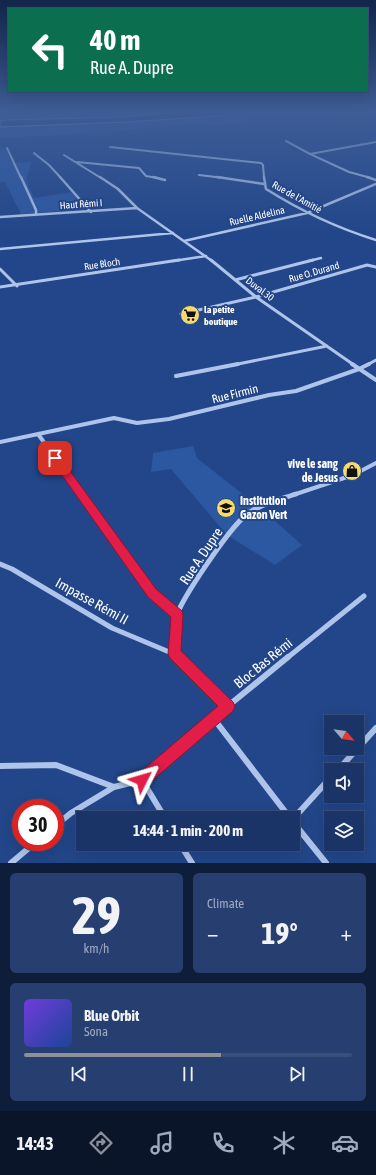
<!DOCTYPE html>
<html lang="en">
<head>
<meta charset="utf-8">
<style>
	body { margin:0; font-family:"Asap Condensed",sans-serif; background:#273f70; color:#f1f3f6; height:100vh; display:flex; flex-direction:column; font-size:15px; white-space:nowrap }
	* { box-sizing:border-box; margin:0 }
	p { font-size:13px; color:#9faac0 }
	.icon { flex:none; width:22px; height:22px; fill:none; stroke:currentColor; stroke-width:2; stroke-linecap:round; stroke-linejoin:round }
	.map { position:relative; height:863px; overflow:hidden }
	.details { display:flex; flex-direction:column; gap:10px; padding:10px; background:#0e1d39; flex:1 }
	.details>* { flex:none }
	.top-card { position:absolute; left:8px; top:8px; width:360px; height:84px; border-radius:0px; box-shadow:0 4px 16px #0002,0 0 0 1px #384f7b; background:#0b6e4f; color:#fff; overflow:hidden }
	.needle { width:26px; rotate:118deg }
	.controls { position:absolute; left:324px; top:715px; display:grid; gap:8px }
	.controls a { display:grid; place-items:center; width:40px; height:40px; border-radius:0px; background:#1a3467; box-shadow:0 4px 16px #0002,0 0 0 1px #384f7b; font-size:20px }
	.speed { position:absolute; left:12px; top:799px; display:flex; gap:8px; font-size:20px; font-weight:700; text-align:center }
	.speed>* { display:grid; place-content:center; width:52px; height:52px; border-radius:50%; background:#1a3467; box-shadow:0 4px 16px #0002,0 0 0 1px #384f7b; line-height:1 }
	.speed .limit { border:6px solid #d22; background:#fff; color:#111 }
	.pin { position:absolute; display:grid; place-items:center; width:34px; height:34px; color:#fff; margin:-17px; border-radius:8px; box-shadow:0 2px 6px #0006 }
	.me { position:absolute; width:44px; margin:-22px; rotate:50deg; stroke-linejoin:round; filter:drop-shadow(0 0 3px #0008) }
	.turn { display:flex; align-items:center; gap:14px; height:84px; padding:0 16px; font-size:18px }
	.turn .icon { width:52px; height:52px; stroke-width:2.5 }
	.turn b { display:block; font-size:28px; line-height:34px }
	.big { font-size:30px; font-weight:700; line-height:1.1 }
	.details .card { flex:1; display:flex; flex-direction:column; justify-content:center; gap:6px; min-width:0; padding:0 14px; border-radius:6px; background:#273f70 }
	.details .dial { align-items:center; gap:0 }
	.dial b { font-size:52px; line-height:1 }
	.song { display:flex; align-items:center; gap:12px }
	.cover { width:48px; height:48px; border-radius:6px; background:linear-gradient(135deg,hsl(260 70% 55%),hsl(220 70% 35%)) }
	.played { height:4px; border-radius:2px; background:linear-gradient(90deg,#8c9099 60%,#384f7b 60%) }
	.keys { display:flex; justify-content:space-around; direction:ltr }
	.heat { display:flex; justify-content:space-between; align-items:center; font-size:22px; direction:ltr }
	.details .tiles { flex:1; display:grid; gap:10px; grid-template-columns:1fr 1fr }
	.card:last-child { grid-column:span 2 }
	.trip { position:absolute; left:76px; top:811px; width:224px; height:40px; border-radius:0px; background:#1a3467; box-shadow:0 4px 16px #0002,0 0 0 1px #384f7b; font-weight:700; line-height:40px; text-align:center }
	.menu { display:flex; height:64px; justify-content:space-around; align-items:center; background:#0a1529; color:#9faac0 }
	.menu .icon { width:28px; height:28px }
	.menu .current { color:#8c9099 }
	.menu b { font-size:18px; color:#f1f3f6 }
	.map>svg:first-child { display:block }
</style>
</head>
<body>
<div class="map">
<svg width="376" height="863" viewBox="0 0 376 863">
	<rect width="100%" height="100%" fill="#224689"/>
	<!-- green -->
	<path fill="#2c57a1" d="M0,112h175l-52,5 -123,4z
		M279,112h94l-104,6 -49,8 -23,-2 -135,11 -62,3v-11l126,-5z
		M5,148l7,15 20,-1 -6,17 8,19 39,-6 13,17 -65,5 -16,-32 -5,1v-34z
		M193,446l4,12 62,49 43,38 -27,20 -48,-30 -56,-66 -20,3 2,-19z"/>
	<!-- water -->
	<path fill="#183368" stroke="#a2beeb" d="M175,112h104l-153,10 -126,5v-6l6,-1 117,-3z"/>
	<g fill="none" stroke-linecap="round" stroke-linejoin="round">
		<!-- minor-far5 -->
		<path stroke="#aec4ea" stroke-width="2" d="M286,141l24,13
			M110,147l151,16 2,2 1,13
			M7,148l14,30
			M34,153l15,12 12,13
			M64,155l37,23
			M77,162l62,6 7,8 12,2
			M199,175l25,3
			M371,178l-22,-6 -39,-18 66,-12"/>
		<!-- minor-far4 -->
		<path stroke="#aec4ea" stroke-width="2.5" d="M21,177l15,33v5
			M60,177l31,35
			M100,177l18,12 19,19 75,53
			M153,177l12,3
			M217,177l47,7
			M264,177l2,12c35,22 71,39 110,51
			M367,177l9,3
			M0,217l137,-9
			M184,241l123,-28 69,-29
			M0,249l173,-16
			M173,261l33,-5
			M309,261l12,-3"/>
		<!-- minor-far3 -->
		<path stroke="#aec4ea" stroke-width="3" d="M211,260l45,37 98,68
			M0,269l17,17
			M235,280l78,-20
			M0,287l179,-27
			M181,314l75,-17 111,-32 9,2
			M233,365l94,-19
			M367,365l9,-5"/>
		<!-- minor-far2 -->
		<path stroke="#aec4ea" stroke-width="4" d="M352,364l24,16
			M176,376l62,-12
			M38,434l44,61
			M0,442l114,-24 23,5 32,-4 100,-24 27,-4 63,-22 10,-5
			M293,495l60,-20 23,-12"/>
		<!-- minor-far1 -->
		<path stroke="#aec4ea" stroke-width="5" d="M81,494l71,99 25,22
			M0,564l12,5 100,59 62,26
			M178,658l-4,-4c1,-12 -1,-29 3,-40 9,-21 55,-91 73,-102 14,-9 31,-13 46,-18
			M287,658l77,-62"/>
		<!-- minor -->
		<path stroke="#aec4ea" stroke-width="6" d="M177,657l51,49
			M214,719l76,99
			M0,766l56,-1 58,22
			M338,770l38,-42
			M142,780l23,38
			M293,819l38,-42
			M293,822l33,41
			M55,826l16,-13 43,-26 28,-7 86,-74 60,-49
			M180,844l12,19
			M11,863l25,-21"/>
	</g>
	<!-- sky -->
	<linearGradient id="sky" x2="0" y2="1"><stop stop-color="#13264b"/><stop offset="0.48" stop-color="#3e5d97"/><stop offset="1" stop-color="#3e5d97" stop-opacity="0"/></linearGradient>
	<rect width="376" height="233" fill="url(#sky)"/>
	<!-- route -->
	<path fill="#e11d48" stroke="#92132f" d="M55,455l4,1 97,133 26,22 1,4 -2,36 52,51 2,4 -2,5 -86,74 -5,3 -5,-3 -2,-5 2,-5 81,-69 -48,-48 -2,-4 3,-37 -23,-20 -96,-136v-5z"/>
	<!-- icons -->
	<defs>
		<symbol id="supermarket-disc" viewBox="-11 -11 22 22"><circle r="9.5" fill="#f6da70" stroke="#224689"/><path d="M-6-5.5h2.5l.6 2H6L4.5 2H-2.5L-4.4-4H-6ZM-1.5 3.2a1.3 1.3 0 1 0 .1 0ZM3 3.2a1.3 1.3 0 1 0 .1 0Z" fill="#111"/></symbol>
		<symbol id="shop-disc" viewBox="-11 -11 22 22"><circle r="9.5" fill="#f6da70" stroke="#224689"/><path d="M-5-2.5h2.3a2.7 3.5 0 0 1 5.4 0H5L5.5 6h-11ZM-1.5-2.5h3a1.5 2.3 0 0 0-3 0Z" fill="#111"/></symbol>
		<symbol id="school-disc" viewBox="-11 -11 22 22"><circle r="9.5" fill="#f6da70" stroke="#224689"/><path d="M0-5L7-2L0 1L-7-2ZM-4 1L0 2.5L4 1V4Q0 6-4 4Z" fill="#111"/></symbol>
	</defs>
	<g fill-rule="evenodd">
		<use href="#supermarket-disc" x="179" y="304" width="22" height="22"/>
		<use href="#shop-disc" x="341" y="460" width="22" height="22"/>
		<use href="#school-disc" x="215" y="497" width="22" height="22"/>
	</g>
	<g text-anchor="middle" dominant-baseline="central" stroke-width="4" stroke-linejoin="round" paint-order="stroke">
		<!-- far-street labels -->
		<g font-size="10" fill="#fff" stroke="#224689">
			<text transform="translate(297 197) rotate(29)">Rue de l'Amitié</text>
			<text transform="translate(81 204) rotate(-4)">Haut Rémi I</text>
			<text transform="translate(257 216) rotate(-13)">Ruelle Aldelina</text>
			<text transform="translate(102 264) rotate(-9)">Rue Bloch</text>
			<text transform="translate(314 272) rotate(-16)">Rue O. Durand</text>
			<text transform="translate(260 289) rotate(37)">Duval 30</text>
		</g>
		<!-- far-poi labels -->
		<g font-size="10" font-weight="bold" fill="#fff" stroke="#224689" text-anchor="start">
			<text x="204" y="309">la petite<tspan x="204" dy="12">boutique</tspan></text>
		</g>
		<!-- street labels -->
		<g font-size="12" fill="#fff" stroke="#224689">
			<text transform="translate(235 394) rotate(-14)">Rue Firmin</text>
		</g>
		<!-- poi labels -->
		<g font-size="12" font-weight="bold" fill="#fff" stroke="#224689" text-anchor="end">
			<text x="338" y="464">vive le sang<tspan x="338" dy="14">de Jesus</tspan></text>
			<text x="240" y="501" text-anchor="start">Institution<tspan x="240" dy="14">Gazon Vert</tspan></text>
		</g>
		<!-- near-street labels -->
		<g font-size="14" fill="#fff" stroke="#224689">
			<text transform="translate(201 556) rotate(-56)">Rue A. Dupre</text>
			<text transform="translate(92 601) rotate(29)">Impasse Rémi II</text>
			<text transform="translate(263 663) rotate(-39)">Bloc Bas Rémi</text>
		</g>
	</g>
</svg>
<div class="controls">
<a><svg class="needle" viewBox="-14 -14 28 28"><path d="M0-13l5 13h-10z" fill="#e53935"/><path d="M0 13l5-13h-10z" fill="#9faac0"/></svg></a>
<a><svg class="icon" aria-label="sound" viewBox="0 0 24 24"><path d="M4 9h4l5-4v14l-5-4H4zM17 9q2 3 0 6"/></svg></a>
<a><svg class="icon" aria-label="layers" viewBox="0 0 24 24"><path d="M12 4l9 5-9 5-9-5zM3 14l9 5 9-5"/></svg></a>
</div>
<div class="speed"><div class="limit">30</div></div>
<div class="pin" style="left:55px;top:458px;background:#d93025"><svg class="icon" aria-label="arrive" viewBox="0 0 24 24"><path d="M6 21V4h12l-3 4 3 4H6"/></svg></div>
<svg class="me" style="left:142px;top:780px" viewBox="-20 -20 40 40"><path d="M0-17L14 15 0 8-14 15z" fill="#e11d48" stroke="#fff" stroke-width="4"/></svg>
<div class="trip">14:44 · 1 min · 200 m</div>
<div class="top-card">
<div class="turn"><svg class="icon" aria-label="left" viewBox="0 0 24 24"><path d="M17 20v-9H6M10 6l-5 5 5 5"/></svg><div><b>40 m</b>Rue A. Dupre</div></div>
</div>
</div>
<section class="details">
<div class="tiles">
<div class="card dial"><b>29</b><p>km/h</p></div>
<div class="card"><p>Climate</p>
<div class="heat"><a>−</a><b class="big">19°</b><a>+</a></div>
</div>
<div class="card">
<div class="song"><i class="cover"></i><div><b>Blue Orbit</b><p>Sona</p></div></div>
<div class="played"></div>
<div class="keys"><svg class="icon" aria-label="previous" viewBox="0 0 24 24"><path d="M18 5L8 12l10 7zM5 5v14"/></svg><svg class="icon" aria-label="pause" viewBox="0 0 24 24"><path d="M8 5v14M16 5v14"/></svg><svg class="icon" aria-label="next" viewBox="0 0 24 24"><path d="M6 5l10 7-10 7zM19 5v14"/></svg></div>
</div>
</div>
</section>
<nav class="menu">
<b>14:43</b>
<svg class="icon current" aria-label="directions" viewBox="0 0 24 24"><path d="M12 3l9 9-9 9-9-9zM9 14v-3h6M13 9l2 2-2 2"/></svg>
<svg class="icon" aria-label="music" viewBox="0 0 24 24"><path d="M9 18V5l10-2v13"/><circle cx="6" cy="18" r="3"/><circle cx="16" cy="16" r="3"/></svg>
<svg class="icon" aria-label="phone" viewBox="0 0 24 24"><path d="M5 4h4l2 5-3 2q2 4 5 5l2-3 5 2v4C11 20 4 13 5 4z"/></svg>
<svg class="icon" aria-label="climate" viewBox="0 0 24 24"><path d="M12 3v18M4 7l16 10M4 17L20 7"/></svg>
<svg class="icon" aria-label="car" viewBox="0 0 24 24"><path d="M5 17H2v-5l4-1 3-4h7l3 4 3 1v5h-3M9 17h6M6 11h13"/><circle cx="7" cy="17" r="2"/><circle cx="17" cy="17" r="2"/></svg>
</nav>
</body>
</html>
